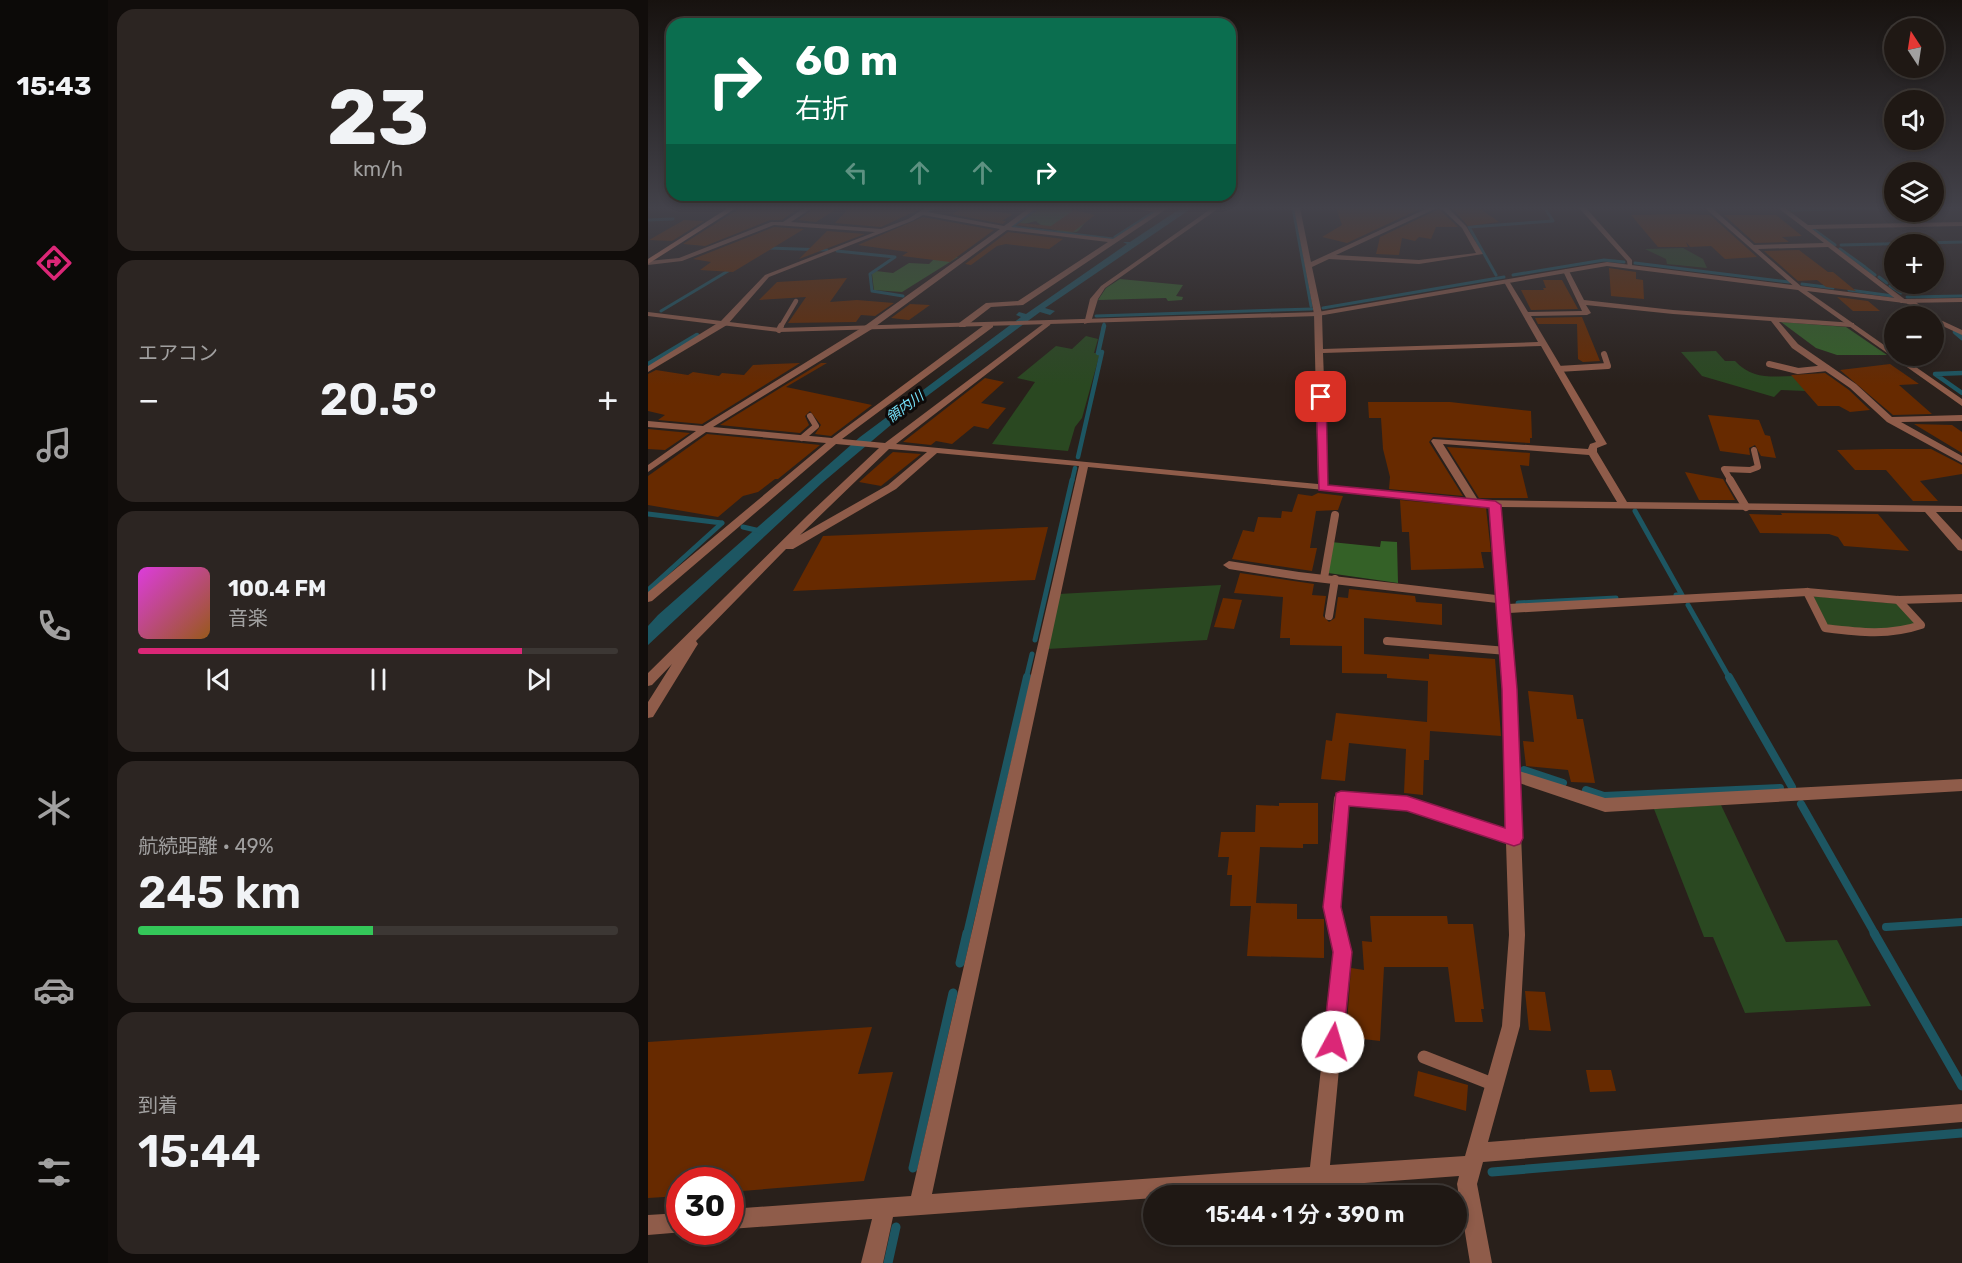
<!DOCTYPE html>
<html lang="ja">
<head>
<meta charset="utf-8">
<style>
	body { margin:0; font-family:Rubik,"Noto Sans JP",sans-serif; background:#2c2522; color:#f1f3f6; height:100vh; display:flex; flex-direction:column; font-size:22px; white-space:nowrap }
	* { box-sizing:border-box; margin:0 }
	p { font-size:20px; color:#a1a0a0 }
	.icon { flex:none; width:33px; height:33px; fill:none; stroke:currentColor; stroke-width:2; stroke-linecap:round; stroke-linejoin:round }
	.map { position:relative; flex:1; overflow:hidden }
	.sheet { display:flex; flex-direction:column; gap:9px; padding:9px; background:#110d0b; width:540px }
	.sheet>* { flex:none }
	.banner { position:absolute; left:18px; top:18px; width:570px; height:183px; border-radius:18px; box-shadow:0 3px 9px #0003,0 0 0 2px #3c3734; background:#0b6e4f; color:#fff; overflow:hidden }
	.needle { width:39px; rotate:348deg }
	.fabs { position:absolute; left:1236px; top:18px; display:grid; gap:12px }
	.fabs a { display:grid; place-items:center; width:60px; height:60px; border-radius:50%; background:#1f1814; box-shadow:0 3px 9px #0003,0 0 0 2px #3c3734; font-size:30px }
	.speed { position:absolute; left:18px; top:1167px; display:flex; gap:12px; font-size:30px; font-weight:700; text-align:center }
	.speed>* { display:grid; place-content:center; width:78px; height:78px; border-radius:50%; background:#1f1814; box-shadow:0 3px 9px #0003,0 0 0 2px #3c3734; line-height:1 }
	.speed .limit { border:9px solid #d22; background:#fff; color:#111 }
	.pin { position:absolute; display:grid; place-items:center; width:51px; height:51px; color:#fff; margin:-26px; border-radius:12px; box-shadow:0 3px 9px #0006 }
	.me { position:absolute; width:66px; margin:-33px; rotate:6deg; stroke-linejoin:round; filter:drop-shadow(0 0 4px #0008) }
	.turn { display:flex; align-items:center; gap:21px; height:126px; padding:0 30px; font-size:27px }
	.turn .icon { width:78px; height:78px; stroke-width:2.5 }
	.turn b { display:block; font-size:42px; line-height:51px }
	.lanes { display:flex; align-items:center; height:57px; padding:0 30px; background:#0003; justify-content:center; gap:30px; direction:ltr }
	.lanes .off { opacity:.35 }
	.big { font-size:45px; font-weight:600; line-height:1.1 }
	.sheet .tile { flex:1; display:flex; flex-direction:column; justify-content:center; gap:9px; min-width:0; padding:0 21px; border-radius:18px; background:#2c2522 }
	.sheet .dial { align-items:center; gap:0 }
	.dial b { font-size:78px; line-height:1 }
	.song { display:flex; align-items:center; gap:18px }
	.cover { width:72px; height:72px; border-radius:9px; background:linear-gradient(135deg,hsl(300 70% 55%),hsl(30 70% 35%)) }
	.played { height:6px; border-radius:3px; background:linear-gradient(90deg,#db2777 80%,#3c3734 80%) }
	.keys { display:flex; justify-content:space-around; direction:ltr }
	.heat { display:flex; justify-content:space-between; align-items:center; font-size:33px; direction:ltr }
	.charge { height:9px; border-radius:4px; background:linear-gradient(90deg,#34c759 49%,#3c3734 0) }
	.trip { position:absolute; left:495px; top:1185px; width:324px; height:60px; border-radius:30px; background:#1f1814; box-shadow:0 3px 9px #0003,0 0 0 2px #3c3734; font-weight:600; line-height:60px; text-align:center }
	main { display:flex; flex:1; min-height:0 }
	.menu { display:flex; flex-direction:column; width:108px; justify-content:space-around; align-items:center; background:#0c0a08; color:#a1a0a0 }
	.menu .icon { width:42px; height:42px }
	.menu .active { color:#db2777 }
	.menu b { font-size:27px; color:#f1f3f6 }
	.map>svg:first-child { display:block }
</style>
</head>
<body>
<main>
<nav class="menu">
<b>15:43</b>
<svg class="icon active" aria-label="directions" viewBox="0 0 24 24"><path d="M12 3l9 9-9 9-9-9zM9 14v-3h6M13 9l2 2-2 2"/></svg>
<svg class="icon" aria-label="music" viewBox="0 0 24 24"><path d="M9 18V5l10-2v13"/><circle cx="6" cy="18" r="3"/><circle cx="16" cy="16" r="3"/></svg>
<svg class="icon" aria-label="phone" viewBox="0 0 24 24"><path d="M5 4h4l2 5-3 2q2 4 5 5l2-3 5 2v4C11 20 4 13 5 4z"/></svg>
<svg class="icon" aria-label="climate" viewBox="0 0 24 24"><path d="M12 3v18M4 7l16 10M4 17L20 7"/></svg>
<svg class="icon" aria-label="car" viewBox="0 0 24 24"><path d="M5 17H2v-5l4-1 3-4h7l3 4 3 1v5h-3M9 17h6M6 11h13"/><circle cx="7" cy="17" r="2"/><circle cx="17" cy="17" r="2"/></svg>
<svg class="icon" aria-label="filters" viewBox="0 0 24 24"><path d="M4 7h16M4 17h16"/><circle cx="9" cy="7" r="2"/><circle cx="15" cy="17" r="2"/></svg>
</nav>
<section class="sheet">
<div class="tile dial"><b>23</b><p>km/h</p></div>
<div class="tile"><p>エアコン</p>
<div class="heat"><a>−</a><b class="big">20.5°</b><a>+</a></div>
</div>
<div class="tile">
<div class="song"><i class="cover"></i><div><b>100.4 FM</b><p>音楽</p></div></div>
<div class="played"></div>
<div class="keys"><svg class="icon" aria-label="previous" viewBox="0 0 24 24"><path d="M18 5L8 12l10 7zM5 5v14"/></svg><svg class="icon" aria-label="pause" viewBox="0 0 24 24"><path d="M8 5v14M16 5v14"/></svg><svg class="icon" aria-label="next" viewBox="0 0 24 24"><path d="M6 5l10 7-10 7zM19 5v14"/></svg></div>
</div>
<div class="tile"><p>航続距離 · 49%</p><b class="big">245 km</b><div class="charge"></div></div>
<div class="tile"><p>到着</p><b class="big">15:44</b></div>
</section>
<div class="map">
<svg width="1314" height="1263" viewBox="0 0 1314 1263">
	<rect width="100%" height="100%" fill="#29201b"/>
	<!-- green -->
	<path fill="#2a4821" d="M1035,248l20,11 4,9 -40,-4 -1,-5 -21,-10z
		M438,336l12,3 -4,14h6l-18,65 -7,9 -7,24 -76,-7 43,-62 -18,-4 39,-32 16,3z
		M1068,351l9,10h10c17,18 35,16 60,15l11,15 -25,-1 -7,7 -72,-21 -21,-24z
		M573,585l-14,55 -160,9 12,-55z
		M1164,596l87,8 17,19c-27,13 -61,6 -90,3z
		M1073,805l65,137 51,-2 34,66 -126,7 -32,-76h-9l-50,-128z"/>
	<!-- forest -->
	<path fill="#346127" d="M391,208h33l-1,3 15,11c-4,3 -6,9 -10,10 -9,3 -36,-5 -40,-11l-20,5z
		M290,255l20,2 -56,35 -28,-2 -2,-16 4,-3 17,2 16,-10 20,1z
		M472,279l63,6 -7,11 7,1 -1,3 -14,1 -2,-3 -68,2 8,-12z
		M1133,322l65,5 41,28h-50l-21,-7z
		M733,541l16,1 1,41 -70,-10 3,-31 49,5z"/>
	<!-- water -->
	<path fill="#1d5662" d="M533,208h11l-147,100 10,3 -5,4 -10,-3 -129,96 -89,75 -174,162v-19l10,-11 202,-178 161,-120 -5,-2 3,-3 7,2 101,-70 -4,-2h7z"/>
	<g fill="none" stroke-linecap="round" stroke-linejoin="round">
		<!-- stream-far4 -->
		<path stroke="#1d5662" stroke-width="3" d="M645,208l18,98
			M1144,210l83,-2
			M281,211l5,-3
			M0,220l25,-1
			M363,227l102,12
			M363,227l27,-19
			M1165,229l22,16
			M467,237l39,-25
			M1193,245l121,-3
			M120,248l59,2
			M1192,249l25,18
			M189,251l58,6 -25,17 2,17 31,5
			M987,263l154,19
			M1218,268l9,7
			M848,275l-27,-48 84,-6 -8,-13
			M865,275l91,-15 20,2
			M1231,277l8,6
			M1154,284l31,4
			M1242,286l11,7
			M1201,290l44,6
			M1259,297l55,-1
			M675,308l181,-31
			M13,311l72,-43
			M448,316l216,-7
			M455,328l1,-4"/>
		<!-- stream-far3 -->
		<path stroke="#1d5662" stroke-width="4.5" d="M1307,332l7,6
			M0,364l49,-29
			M1314,373l-27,1 27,19
			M430,457l24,-105 -4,1 6,-27
			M424,481l3,-13"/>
		<!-- stream-far2 -->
		<path stroke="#1d5662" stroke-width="5" d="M987,511l47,84h-6
			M0,514l74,9
			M95,527l17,4
			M0,590l74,-67
			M870,603l98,-5
			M1040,605l42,74
			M387,640l37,-160
			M378,679l6,-25"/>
		<!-- stream-far1 -->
		<path stroke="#1d5662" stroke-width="8" d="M1081,677l63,110
			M876,770l39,13
			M938,790l18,6 176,-8
			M1153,804l74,130
			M1238,927l76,-5
			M319,934l60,-257"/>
		<!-- stream -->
		<path stroke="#1d5662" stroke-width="9" d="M1226,933l88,153
			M312,963l7,-30
			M265,1168l40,-175
			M844,1172l470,-39
			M240,1263l8,-36"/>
	</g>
	<!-- building -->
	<path fill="#672a00" d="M92,208h59l-17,12h-12l-65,26 -22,-2z
		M166,208h24l-22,14 -18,-2z
		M201,208h52l17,2 -37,17 -46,-4z
		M313,208h5l47,6 -11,7h4l-3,3 -63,-12 13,2z
		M688,208h86l-75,35 -25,-6 20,-12z
		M804,208h27l20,14 -31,4z
		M791,209l19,18h-22l-5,12 -12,-2 -4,4 -13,-3 -3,17 -23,-1 4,-17z
		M426,210l21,5 -22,17 -56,-7 3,-2 31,3z
		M1035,214l27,1 47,42 -32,2 -14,-13 -21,1 -4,-5 2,5h-30l-27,-32z
		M1076,215h52l26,21 -20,1 7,5 -34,1z
		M275,217l71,13 -44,32 -48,-6 6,-4 -50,-7z
		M36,220l20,1 -32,20 -23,-1z
		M126,227l30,2 -71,43 -33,-2 11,-8 -18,-3z
		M179,231l38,3 -66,25z
		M360,232l55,7 -14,10 -43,-5 -9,2 -26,19 -6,-1z
		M1151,250l29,22h5l23,19 -30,-4 -9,-7 -19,1 -34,-30z
		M961,268l27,4v7l7,1 1,19 -33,-3z
		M199,278l-17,24 27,-2 37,3 -19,13 -14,-1 -5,7 -68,1 18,-26 -47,3 18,-18z
		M895,280h19l16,29 -47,1 -10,-20h23l-1,-2h3z
		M1189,297l31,4 12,10h-27z
		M262,304l20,1 -21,15 -18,-2z
		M934,317l18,44 -17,1 -5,-3 -1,-35h-39l-3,-6z
		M152,363l-98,61 -44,-4 7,-5 -17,-4v-37l8,-4 32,5 5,-3 26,4 3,-3 22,2 9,-10z
		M173,363h6l-41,24 86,18 -41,31 -16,-2 6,-9 -11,-14 -5,5 4,9 -9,8 -80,-8z
		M1242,364l29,20 -20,1 33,29 -39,1 -53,-45z
		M1177,373l24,17 21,20 -20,2 -11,-6h-21l-27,-31z
		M337,378l19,4 -23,21 25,5 -18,21 -14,-3 -22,18 -16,-3 -5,4 -28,-3z
		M720,402h82l81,9 1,27h-2v5l-97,-6 -4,5 34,54 -74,-7 1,-12 -7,-28 -2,-31h-12z
		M1060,415l51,5 6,15 5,1 6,22 -15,-2 -6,-11 -6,3 1,7 -30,-4z
		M1266,424l38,1 10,7v21z
		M0,429l42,4 -25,17 -17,-1z
		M59,434l94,9 19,2 -42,34h-3l-17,13 -15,4 -25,21 -70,-12v-29z
		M799,447l83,6 -1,13 -9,-1 8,33h-49z
		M1238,449h45l31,16v9l-42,7 18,20h-25l-27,-31h-31l-18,-20z
		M245,452l28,2 -40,32 -22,-4z
		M1037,472l38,7 12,21h-36z
		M670,493l25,3 -5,14 -22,1 -6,37h7l-5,23 -80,-12 11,-29 11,2 4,-15 23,1 1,-7 10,1 6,-18 14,2z
		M752,500l86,8 5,44h-10l3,16 -73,2 -2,-38h-7z
		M1133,513l97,1 31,37 -65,-5 -6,-9 -9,-3 -69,-1 -11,-19 33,1z
		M400,527l-13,53 -242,11 30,-55z
		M592,573l74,11 -2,11 14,1 -3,20 6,6 6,-4 3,-21 10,1 1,-9 66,7 1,6 26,2v21l-78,-7v36l65,5v-5l66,5 6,77 -71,-5 -1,29h-5l-1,35 -19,-2 2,-44 -57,-6 -4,38 -24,-2 5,-39 6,1 4,-28 91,9 1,-41 -41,-3v-4l-45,-1v-27l-52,-1v-7h-10l3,-41 -49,-4z
		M575,598l19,2 -8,29 -20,-2z
		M880,691l45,4 4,24h6l12,64 -24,-1 -3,-12 -42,-4 -3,-25 11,1z
		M631,803h39v41h-15v4l-43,-1 -4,56 41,1v15h27v39l-77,-2 4,-50h-21l2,-31h-5l2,-18h-11l3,-25h34l1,-27 23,1z
		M722,916h77l1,8h25l11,85h-3l2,13h-28l-7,-55h-64l-4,74 -34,-4 5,-69 13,2 -2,-29 10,1z
		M877,991l20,1 6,39 -22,-1z
		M224,1027l-14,47 35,-2 -29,109 -134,11v-12h-50v16l-32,2v-156z
		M938,1070h25l5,21 -26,1z
		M770,1071l50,14 -2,26 -52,-15z"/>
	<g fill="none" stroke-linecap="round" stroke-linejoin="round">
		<!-- service-far3 -->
		<path stroke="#8f5c4a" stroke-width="4.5" d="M132,328l16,-27"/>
		<!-- service-far2 -->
		<path stroke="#8f5c4a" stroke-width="6" d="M131,330l2,-4
			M1121,364l29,7 29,-3
			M910,369l50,-3 -4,-12
			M154,438l14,-12 -6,-10
			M1083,481l-7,-12 26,1 8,-3 -4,-17"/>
		<!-- service-far1 -->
		<path stroke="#8f5c4a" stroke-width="8" d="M1082,480l16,27
			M676,578l11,-63
			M1159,592l18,36c33,4 64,8 96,-3l-23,-25
			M681,616l6,-37
			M739,641l120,10"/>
		<!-- service -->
		<path stroke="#8f5c4a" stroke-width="13" d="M776,1057l71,28"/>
		<!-- minor -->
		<path fill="#8f5c4a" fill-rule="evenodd" d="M156,208h8l-21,14 90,7 27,-10 17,-11h8l-6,4 77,14 25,-18h7l-25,19 102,12 42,-27 -24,-4h37l-145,97 -32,2 -26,20h-6v-4l27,-20 32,-2 90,-59 -101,-12 -135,99 -159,98 119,11 155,-115h6v4l-151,112 43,4 162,-122 4,2 -1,2 -154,119 422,40 -4,-170 -20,-106h6l11,54 117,-54h9l-101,47 83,5 57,-7 -14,-25 -21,-20h7l18,18 17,28 -64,10 -90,-5 -17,8 10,47 1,35 215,-7 -34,-60 5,-1 19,31 54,-1 -19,-40 3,-2 3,2 15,29 89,10 181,13v4h-3l-72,-5 19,22 58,40 36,33 70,-2v6l-61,1 61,34v7l-75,-41 -37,-34 -58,-40 -21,-27 -98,-7 -87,-9 5,8 -4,2 -56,1 76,128 -10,4v4l30,50 335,4v6h-26l26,28v11l-4,-1 -33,-38 -425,-5 8,97 299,-16 91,8 64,-2v8l-64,2 -91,-8 -298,17 6,76 4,82 86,27 357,-19v12l-357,21 -86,-29 6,152 -5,91 -32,116 474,-38v18l-479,40 -6,22 15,79h-22l-13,-79 2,-8 -269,20h-36v2l-261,19 -10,46h-22l11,-44 -142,10v-20l181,-13 168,-730 -142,-13 -41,36 -103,60h-7l-90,92 2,3 -2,3 -43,70 -5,1v-16l24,-38 -20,21 -4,1v-13l160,-158 71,-67 -43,-4 -184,157 -4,1v-10l178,-149 -120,-11 -58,40v-7l48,-34 -48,-4v-6l55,5 163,-101 134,-96 -77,-14 -11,6 -143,56 -42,48 -79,47v-6l73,-45 44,-46 110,-43 -101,-7 -92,36 -34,4v-4l31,-3 92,-36h12zM893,346l55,96 -6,2 -2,5 -155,-10 -2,2 36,58 -139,-14 -5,-132zM795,444l146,11 28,47 -139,-2zM241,449l38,3 -39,33 -88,50zM440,467l402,39 6,89 -197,-23 -70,-11 -6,4 6,4 70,11 198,23 6,86 3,140 -99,-32 -66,-5 -5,1 -2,5 -10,109 10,45 -24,215 -378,27zM700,805l59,6 99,32 3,92 -7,91 -37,130 -135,9 20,-213 -10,-45z
			M564,208h7l-114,80 -7,11 -7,23 -7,2 6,-25 11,-13z
			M931,208h7l46,52v8h-4l-1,-7z
			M1057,208h7l42,37 70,-2 -46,-35h7l23,17 154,-3v4l-150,3 95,72 6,-1 21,16c-14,1 -20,-14 -33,-13l-73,-56 -70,2 45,39 -6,1z
			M1286,317l28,13v5l-28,-13z
			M32,1213v19h4l-36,3v-20z"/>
		<!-- tertiary -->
		<path fill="#8f5c4a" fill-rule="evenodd" d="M959,262l297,37 58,-1v4l-58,1 -97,-12 87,61v4h6l62,43v7l-164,-116 -191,-24 -289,50 -539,16 -131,-16v-4l131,16 539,-16z"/>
		<!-- secondary -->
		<path fill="#cd7c5f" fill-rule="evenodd" d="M80,208h8l-88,56v-5z"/>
	</g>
	<!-- sky -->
	<linearGradient id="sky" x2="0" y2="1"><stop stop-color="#17120f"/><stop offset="0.54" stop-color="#43424a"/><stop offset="1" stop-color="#43424a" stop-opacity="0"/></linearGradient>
	<rect width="1314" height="385" fill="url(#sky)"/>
	<!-- route -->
	<path fill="#db2777" stroke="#8e194d" stroke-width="1.5" d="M673,394l5,3 2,88 167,16 6,4 16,184 6,149 -3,6 -6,2 -107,-35 -58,-5 -8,101 11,45 -9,90 -3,7 -7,3 -7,-3 -3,-7 10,-90 -10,-45 13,-114 5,-2 66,5 98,32 -3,-139 -13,-181 -170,-18 -3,-93z"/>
	<g text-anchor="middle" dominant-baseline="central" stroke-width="6" stroke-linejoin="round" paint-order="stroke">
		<!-- far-water labels -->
		<g font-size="14" font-style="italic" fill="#76e2fb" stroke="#0e0a09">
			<text transform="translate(257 407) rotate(-36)">領内川</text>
		</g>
	</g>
</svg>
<div class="fabs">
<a><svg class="needle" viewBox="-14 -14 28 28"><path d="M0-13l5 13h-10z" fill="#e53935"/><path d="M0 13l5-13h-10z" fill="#a1a0a0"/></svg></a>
<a><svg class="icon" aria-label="sound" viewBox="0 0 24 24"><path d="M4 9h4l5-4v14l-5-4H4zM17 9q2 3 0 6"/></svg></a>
<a><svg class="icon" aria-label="layers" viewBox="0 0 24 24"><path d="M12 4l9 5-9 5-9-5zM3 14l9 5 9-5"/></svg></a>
<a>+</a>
<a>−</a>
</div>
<div class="speed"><div class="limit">30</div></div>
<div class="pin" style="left:673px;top:397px;background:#d93025"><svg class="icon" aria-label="arrive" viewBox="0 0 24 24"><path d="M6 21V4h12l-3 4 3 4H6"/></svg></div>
<svg class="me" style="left:685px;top:1042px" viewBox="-20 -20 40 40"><circle r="19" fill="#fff"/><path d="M0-13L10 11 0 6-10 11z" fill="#db2777"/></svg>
<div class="trip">15:44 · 1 分 · 390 m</div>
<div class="banner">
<div class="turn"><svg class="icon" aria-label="right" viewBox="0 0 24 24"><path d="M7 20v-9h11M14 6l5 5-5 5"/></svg><div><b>60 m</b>右折</div></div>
<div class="lanes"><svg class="icon off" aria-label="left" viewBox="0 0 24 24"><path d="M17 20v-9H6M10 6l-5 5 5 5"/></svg><svg class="icon off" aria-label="ahead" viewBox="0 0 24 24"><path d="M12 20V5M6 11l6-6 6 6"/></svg><svg class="icon off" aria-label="ahead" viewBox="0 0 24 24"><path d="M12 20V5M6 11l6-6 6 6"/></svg><svg class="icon" aria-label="right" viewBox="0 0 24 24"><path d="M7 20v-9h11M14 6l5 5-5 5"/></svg></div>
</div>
</div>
</main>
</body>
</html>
